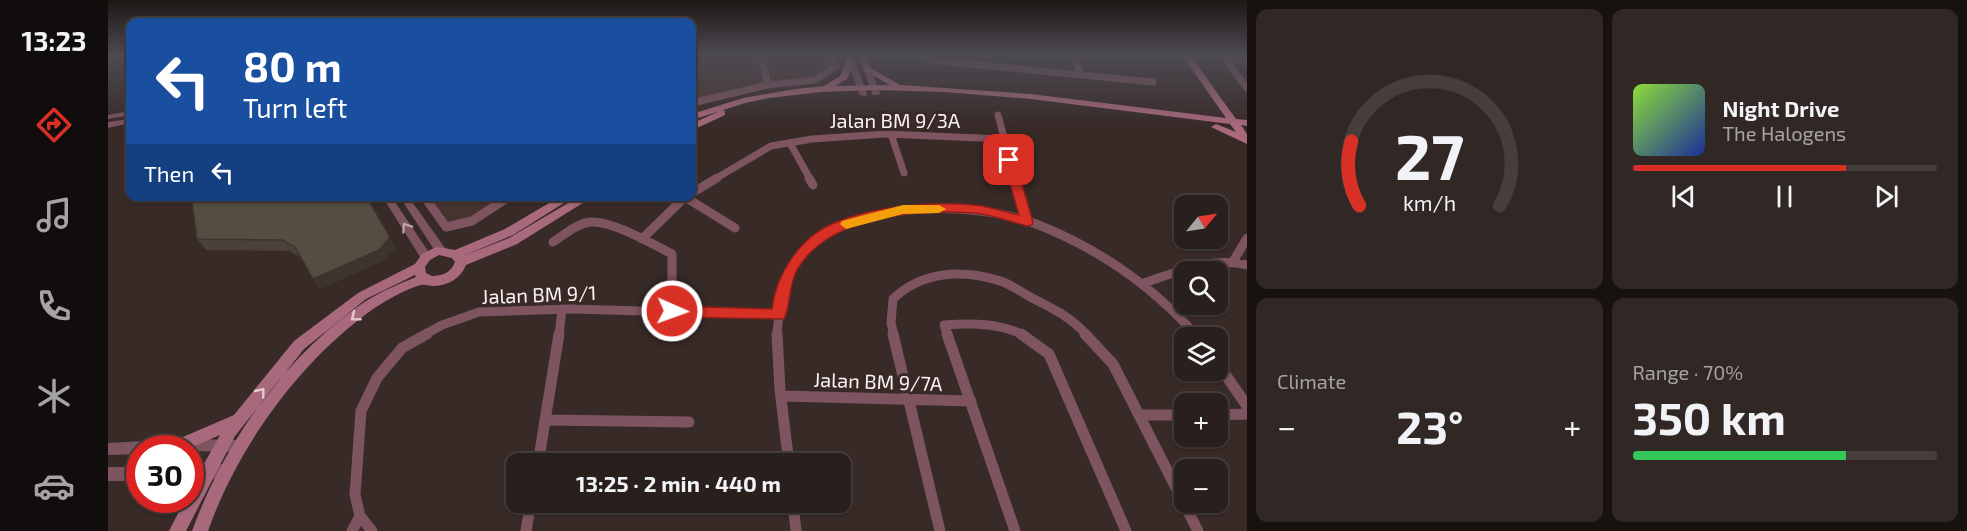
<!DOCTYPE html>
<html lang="en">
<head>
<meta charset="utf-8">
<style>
	body { margin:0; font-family:"Exo 2",sans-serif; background:#312826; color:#f1f3f6; height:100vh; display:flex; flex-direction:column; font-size:22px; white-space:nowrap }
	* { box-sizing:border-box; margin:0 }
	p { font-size:20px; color:#a5a3a4 }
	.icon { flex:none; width:33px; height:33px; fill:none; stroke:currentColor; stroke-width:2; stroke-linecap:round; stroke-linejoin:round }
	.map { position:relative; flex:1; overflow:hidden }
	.panel { display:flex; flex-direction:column; gap:9px; padding:9px; background:#171210; width:720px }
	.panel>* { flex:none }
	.guide { position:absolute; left:18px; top:18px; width:570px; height:183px; border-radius:12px; box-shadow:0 2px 4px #0004,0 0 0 2px #453e3b; background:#1a4fa0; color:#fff; overflow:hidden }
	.needle { width:39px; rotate:60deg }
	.fabs { position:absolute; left:1066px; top:195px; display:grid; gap:12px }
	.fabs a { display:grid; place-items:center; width:54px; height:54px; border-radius:12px; background:#29201d; box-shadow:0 2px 4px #0004,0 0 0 2px #453e3b; font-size:30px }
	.speed { position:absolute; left:18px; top:435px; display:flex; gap:12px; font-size:30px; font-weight:700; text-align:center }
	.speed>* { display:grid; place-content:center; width:78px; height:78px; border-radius:50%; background:#29201d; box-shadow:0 2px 4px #0004,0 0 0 2px #453e3b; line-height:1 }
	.speed .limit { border:9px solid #d22; background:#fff; color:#111 }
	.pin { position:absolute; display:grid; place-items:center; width:51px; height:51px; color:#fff; margin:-26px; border-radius:12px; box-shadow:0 3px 9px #0006 }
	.me { position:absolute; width:66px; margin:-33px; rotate:92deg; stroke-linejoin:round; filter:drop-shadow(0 0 4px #0008) }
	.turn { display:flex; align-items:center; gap:21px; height:126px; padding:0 18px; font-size:27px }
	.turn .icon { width:78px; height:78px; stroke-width:2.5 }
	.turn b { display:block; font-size:42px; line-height:51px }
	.then { display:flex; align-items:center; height:57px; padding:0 18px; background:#0003; gap:12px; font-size:22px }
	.big { font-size:45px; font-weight:700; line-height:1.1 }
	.panel .card { flex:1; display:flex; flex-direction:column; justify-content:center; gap:9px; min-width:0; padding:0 21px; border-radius:12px; background:#312826 }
	.panel .dial { align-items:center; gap:0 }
	.dial svg { height:156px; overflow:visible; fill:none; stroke:#453e3b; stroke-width:7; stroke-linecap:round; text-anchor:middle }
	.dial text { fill:#f1f3f6; stroke:none }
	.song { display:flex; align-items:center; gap:18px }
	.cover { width:72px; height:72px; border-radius:9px; background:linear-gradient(135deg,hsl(90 70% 55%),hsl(230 70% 35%)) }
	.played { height:6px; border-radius:3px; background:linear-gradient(90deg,#d93025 70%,#453e3b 70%) }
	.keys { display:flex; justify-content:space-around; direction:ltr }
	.heat { display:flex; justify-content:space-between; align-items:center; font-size:33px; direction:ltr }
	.charge { height:9px; border-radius:4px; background:linear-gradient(90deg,#34c759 70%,#453e3b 0) }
	.panel .tiles { flex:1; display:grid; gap:9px; grid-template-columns:repeat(2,1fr) }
	.trip { position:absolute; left:398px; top:453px; width:345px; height:60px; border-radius:12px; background:#29201d; box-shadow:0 2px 4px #0004,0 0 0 2px #453e3b; font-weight:700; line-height:60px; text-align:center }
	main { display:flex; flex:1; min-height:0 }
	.dock { display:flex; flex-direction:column; width:108px; justify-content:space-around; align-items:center; background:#100d0c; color:#a5a3a4 }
	.dock .icon { width:42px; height:42px }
	.dock .on { color:#d93025 }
	.dock b { font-size:27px; color:#f1f3f6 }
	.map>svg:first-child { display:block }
</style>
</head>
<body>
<main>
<nav class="dock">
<b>13:23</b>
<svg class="icon on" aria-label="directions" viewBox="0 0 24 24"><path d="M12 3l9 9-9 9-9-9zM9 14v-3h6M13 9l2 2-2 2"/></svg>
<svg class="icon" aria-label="music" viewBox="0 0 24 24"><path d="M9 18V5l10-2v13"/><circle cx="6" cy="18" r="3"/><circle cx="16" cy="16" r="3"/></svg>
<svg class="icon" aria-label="phone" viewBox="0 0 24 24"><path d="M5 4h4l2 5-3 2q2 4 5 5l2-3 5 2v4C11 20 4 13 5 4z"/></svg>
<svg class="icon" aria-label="climate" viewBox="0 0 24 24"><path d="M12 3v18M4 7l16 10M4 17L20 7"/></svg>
<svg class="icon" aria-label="car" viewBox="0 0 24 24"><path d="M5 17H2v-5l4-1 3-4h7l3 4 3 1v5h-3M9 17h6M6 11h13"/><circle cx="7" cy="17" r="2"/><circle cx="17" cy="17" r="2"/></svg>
</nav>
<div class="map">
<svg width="1139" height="531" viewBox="0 0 1139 531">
	<rect width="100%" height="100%" fill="#372a27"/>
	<!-- built -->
	<path fill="#47332e" d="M584,55h138l4,10 -21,14 -44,4 -59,12 -18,7z
		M321,197h76l-43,26 -13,2z"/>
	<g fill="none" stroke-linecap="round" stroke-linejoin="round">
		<!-- minor-far2 -->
		<path stroke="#7d5460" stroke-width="7" d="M653,55l7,30
			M811,55l11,5 223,22
			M966,55l6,18
			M1114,55l25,33
			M584,56l5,-1
			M1117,59l22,2
			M584,103l76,-18 47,-5 21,-14 -3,-11
			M890,115l17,64
			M783,134l13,39
			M682,143l20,36
			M607,179l56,-33 41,-7 74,-5 117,5"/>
		<!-- minor-far1 -->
		<path stroke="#7d5460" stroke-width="9" d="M701,178l4,7
			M907,178l12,44
			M584,193l25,-15
			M316,196l22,31 26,-6 38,-25
			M577,197l50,31
			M534,239l44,-43
			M445,242c11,-7 23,-18 37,-20 22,-2 62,22 82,32v57
			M1126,260l13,-22
			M1036,283c34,-11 67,-27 103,-18
			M316,335l18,-10 37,-13 94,-3 206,6
			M451,335l3,-26
			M669,335c2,-24 3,-49 17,-70 43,-66 176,-66 242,-41 62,24 116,62 160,111
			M786,335l-3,-12 2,-24c28,-27 67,-30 104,-19 13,3 25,13 37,19 22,11 36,18 53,36
			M840,335l-4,-10c29,-2 54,-2 80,10"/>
		<!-- minor -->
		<path stroke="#7d5460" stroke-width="11" d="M669,334l3,56 9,74
			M785,334l47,197
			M839,334l68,197
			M913,334l28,20 77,177
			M977,334l28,30 85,167
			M1086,334l4,4
			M1110,364l29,42
			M675,396l188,5
			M1031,415h46
			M1110,415l29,-1
			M439,420l142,2
			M430,464l21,-130
			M685,502l3,29
			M244,531l8,-15
			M264,531l-12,-15 -5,-21 6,-84 16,-33 25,-30 25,-14
			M418,531l5,-29"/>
		<!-- tertiary -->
		<path fill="#7d5460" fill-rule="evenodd" d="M738,55h7l14,39 -1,2h-3l-4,-2z
			M750,55h7l15,38 -1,2h-6l-1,-2z
			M22,111v4l-22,4v-4z
			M22,119v4l-22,5v-6z
			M274,196h9l39,58 1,3 -1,3h-8z
			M291,196h9l37,52 1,3 -1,3h-8z
			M73,439l60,1 5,2 2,4 -2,4 -5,2 -51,-1v-3h-50v6l-32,1v-12z
			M119,464l5,2 2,5 -2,5 -5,2 -37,2v-14z
			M0,467h32v14h-32z"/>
		<!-- secondary -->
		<path fill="#a9697d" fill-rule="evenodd" d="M1074,55h8l46,64 11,1v6l-6,-1 6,9v10l-36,-17 5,-3 20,8 -6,-8 -199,-25 -86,-7 -70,-2 -54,2 -52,6 -24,5 -53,17v-6l51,-16 52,-9 29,-3 16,-10 7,-16 4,-3 4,3 -8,19 -12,7 55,-1 -27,-15v-4l3,-1 34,20 131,9 195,24z
			M614,110l3,1v4l-26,12 -3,1 -4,-3 1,-2z
			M453,196h14l-62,39 -50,21 46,-18 71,-42h14l-77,48 -51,21c-6,14 -17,20 -32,21 -5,0 -9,-2 -13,-1 -15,4 -32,14 -45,22 -75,52 -138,139 -168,224h-16c33,-90 94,-176 174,-230 16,-10 33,-17 50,-24l-1,-2 -49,24 -62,50 -69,87 -49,95h-17l16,-31h5v-11l30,-54 -30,13h-15l-2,-3 3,-5 58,-25 60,-74 64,-48 57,-29 7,-10 12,-6 4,-1 17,3 50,-21zM331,255l13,3 3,4c-4,11 -13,14 -23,14l-6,-3 -1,-6 5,-7z"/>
	</g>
	<!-- wall -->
	<path fill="#4a4139" d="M83,196l204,52 -10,12 -65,29 -20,-32 -11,-6 -83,-1 -9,-11z"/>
	<!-- shaded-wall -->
	<path fill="#3c352e" d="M282,237l5,11 -10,12 -65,29 -7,-10z"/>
	<!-- building -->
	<path fill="#564c42" stroke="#3c352e" stroke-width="1.5" d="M83,196h175l24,41 -11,13 -66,29 -18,-32 -13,-7 -85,-1z"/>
	<!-- one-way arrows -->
	<defs><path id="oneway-chevron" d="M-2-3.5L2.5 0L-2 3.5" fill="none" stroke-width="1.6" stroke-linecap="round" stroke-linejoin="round" transform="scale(1.5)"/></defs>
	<use stroke="#bca3a8" href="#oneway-chevron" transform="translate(298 227) rotate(-124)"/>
	<g stroke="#e2c9cd">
		<use href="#oneway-chevron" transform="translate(247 317) rotate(141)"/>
		<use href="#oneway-chevron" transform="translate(153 392) rotate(-51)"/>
	</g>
	<!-- sky -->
	<linearGradient id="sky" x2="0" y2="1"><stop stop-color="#1e1715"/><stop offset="0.43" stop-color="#4d4a52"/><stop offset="1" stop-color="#4d4a52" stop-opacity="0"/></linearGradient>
	<rect width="1139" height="129" fill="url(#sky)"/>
	<!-- route -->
	<path fill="#d93025" stroke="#8d1f18" stroke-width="1.5" d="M901,156l6,4 18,62 -1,3 -5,1c-17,-4 -36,-12 -54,-13 -56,-4 -144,2 -176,57 -9,17 -6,35 -13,49l-112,-2 -8,-6 8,-5 100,3c4,-35 28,-72 62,-86 40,-17 97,-22 140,-18 15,1 30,7 45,10l-16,-55z"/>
	<!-- slow -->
	<path fill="#f59e0b" d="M795,205h36l7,4 -7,4 -36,1 -57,15 -6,-5 2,-3z"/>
	<g text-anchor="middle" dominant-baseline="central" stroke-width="6" stroke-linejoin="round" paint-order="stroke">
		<!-- street labels -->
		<g font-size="20" fill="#fbf2ef" stroke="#372a27">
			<text x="787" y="120">Jalan BM 9/3A</text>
			<text transform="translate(431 294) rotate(-2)">Jalan BM 9/1</text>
			<text transform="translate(770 381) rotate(2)">Jalan BM 9/7A</text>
		</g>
	</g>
</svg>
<div class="fabs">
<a><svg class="needle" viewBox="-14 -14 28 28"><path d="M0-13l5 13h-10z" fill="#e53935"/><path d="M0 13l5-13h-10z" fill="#a5a3a4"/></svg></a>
<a><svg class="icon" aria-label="search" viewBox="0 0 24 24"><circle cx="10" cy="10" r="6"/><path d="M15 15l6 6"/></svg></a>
<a><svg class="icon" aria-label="layers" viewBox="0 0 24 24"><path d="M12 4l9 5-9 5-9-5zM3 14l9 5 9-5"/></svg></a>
<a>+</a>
<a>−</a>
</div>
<div class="speed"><div class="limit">30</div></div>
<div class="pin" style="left:901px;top:160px;background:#d93025"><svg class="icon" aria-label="arrive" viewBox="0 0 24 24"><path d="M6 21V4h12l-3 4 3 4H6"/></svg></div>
<svg class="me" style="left:564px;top:311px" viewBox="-20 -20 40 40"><circle r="17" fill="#d93025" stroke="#fff" stroke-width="3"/><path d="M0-11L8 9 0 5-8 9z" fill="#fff"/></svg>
<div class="trip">13:25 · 2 min · 440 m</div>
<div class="guide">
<div class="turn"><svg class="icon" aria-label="left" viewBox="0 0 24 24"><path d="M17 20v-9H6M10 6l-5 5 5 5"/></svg><div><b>80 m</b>Turn left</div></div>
<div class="then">Then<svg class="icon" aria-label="left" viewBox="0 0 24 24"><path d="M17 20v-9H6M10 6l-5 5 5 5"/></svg></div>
</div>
</div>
<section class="panel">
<div class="tiles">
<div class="card dial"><svg viewBox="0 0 100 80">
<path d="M14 69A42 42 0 1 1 86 69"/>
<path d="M14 69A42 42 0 0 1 10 36" stroke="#d93025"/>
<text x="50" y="56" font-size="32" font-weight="700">27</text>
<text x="50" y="72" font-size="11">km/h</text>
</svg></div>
<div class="card">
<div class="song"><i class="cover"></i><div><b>Night Drive</b><p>The Halogens</p></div></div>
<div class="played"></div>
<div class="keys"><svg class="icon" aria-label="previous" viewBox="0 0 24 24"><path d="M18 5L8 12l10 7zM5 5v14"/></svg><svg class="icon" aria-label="pause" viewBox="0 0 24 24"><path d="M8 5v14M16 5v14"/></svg><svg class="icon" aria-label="next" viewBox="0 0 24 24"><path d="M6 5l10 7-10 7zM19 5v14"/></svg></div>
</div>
<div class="card"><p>Climate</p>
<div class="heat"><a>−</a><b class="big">23°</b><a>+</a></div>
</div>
<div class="card"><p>Range · 70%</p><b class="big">350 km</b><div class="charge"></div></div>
</div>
</section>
</main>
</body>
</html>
